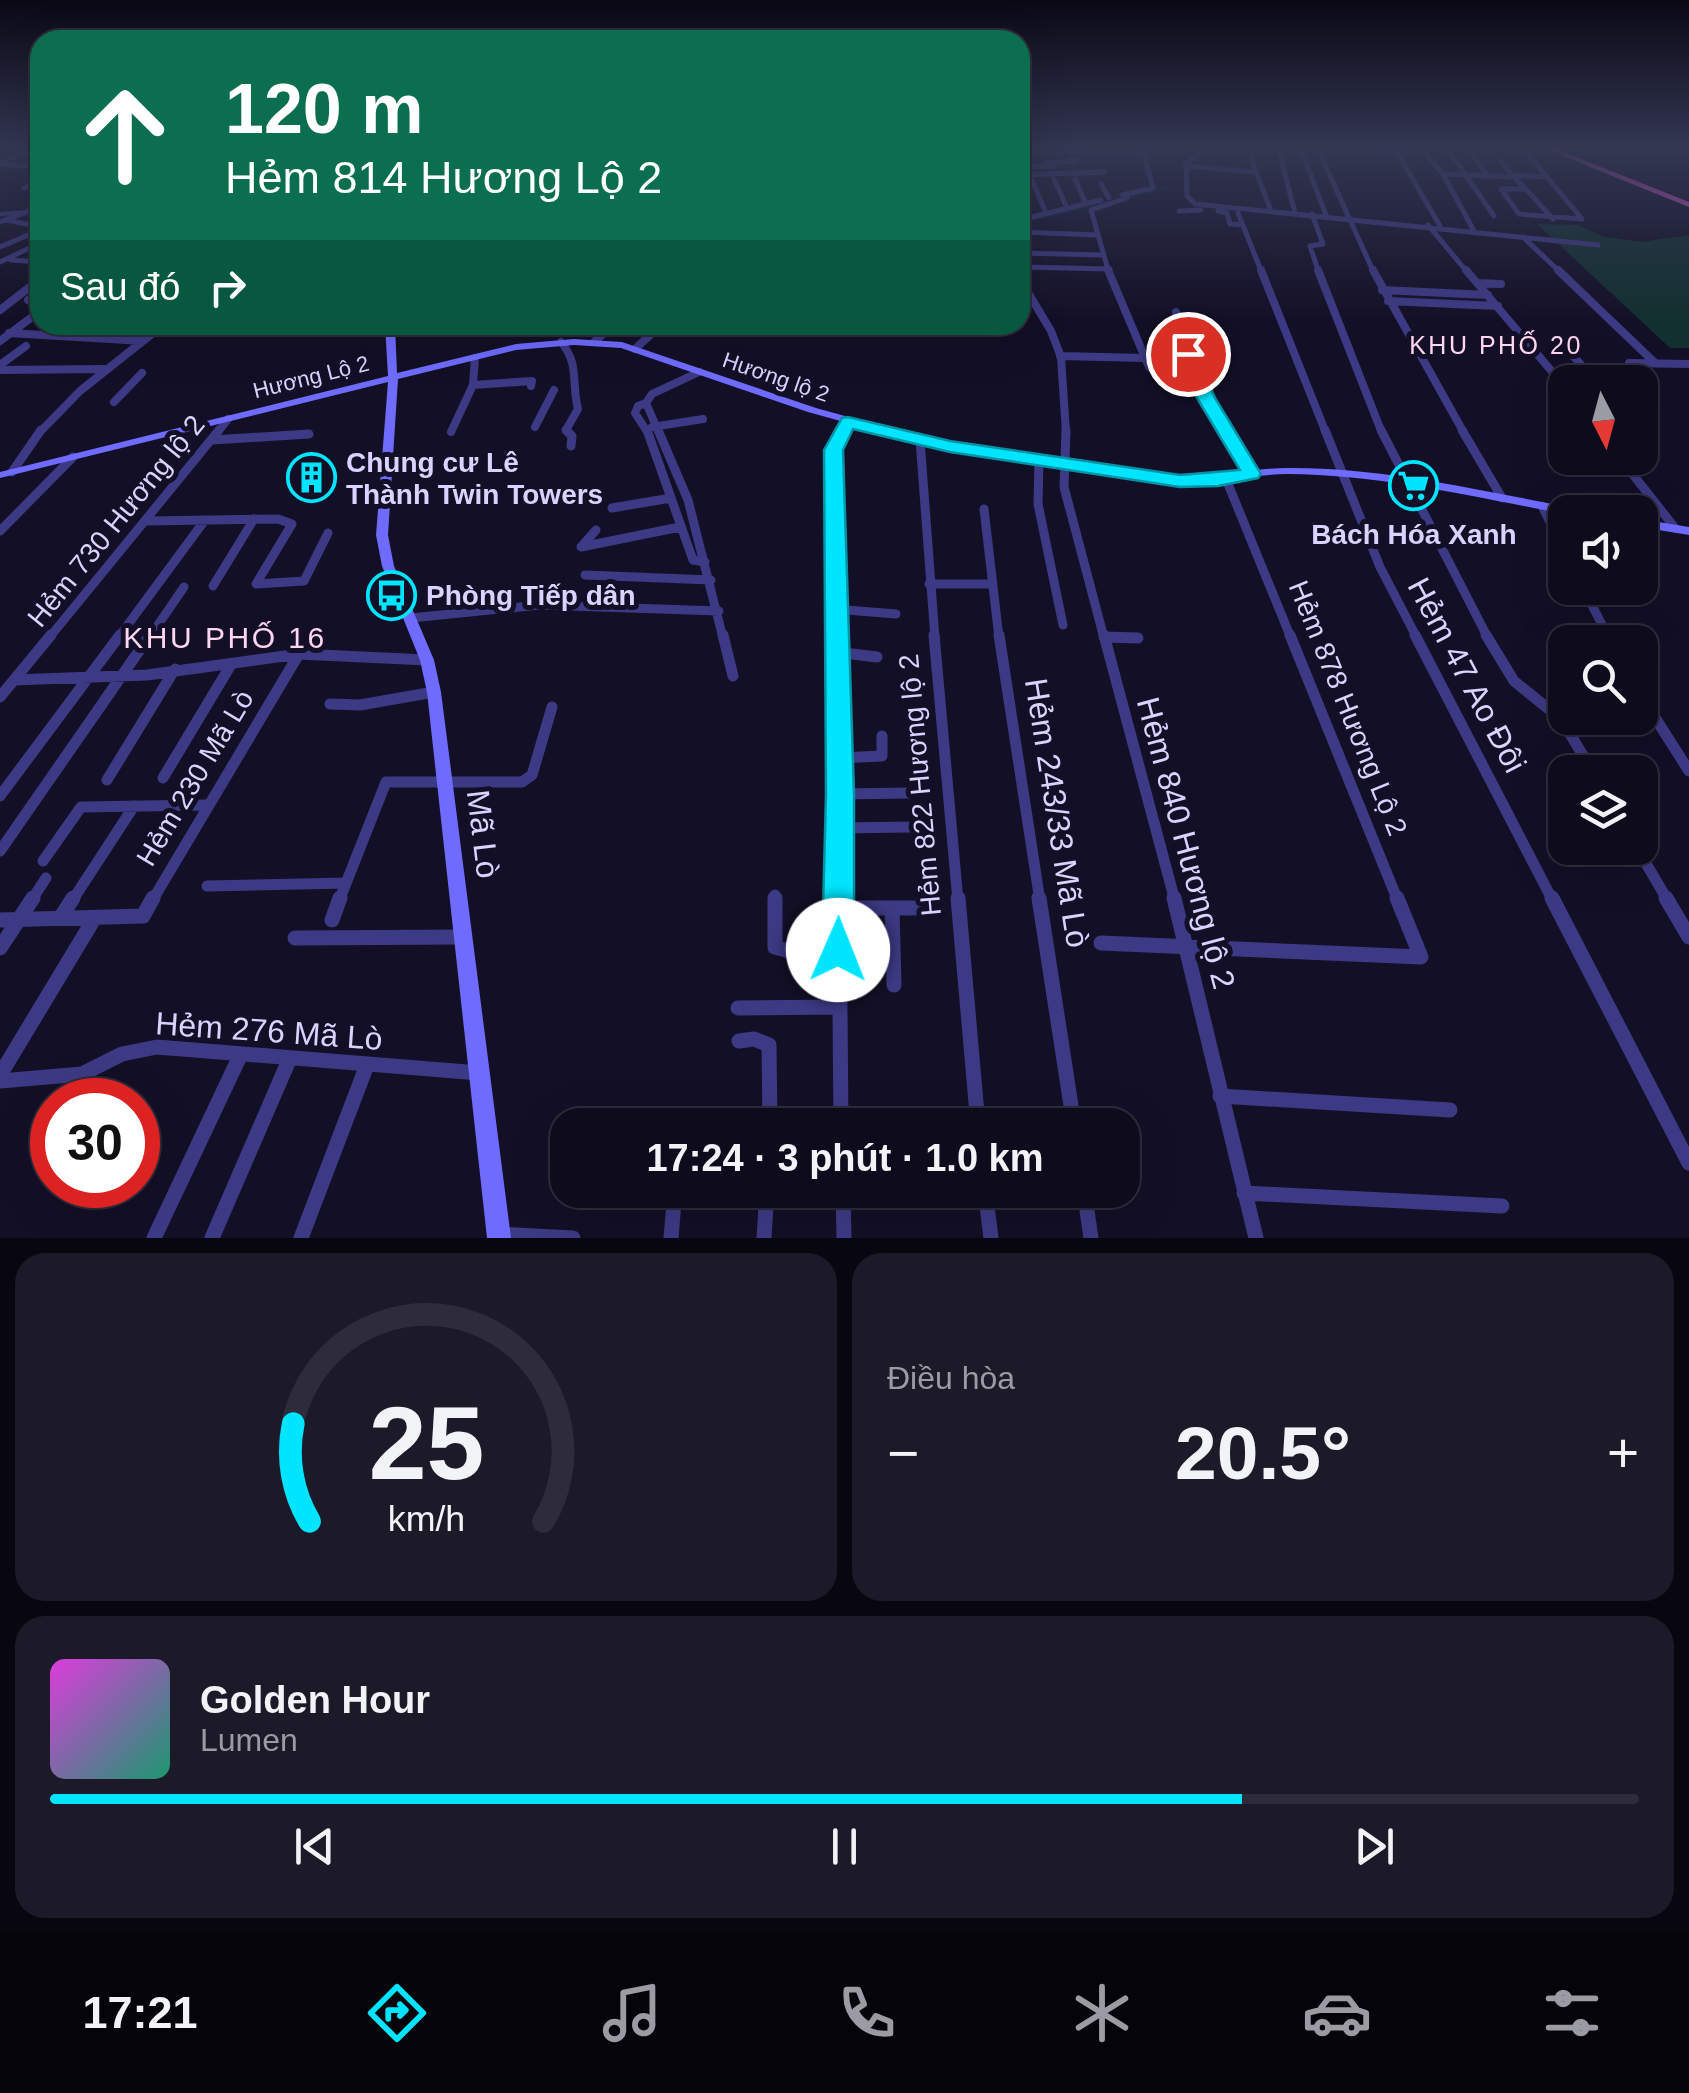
<!DOCTYPE html>
<html lang="vi">
<head>
<meta charset="utf-8">
<style>
	body { margin:0; font-family:Helvetica,sans-serif; background:#1c1929; color:#f1f3f6; height:100vh; display:flex; flex-direction:column; font-size:38px; white-space:nowrap }
	* { box-sizing:border-box; margin:0 }
	p { font-size:32px; color:#9b9ba3 }
	.icon { flex:none; width:55px; height:55px; fill:none; stroke:currentColor; stroke-width:2; stroke-linecap:round; stroke-linejoin:round }
	.map { position:relative; height:1238px; overflow:hidden }
	.details { display:flex; flex-direction:column; gap:15px; padding:15px; background:#08060f; flex:1 }
	.details>* { flex:none }
	.hud { position:absolute; left:30px; top:30px; width:1000px; height:305px; border-radius:30px; box-shadow:0 10px 40px #0002,0 0 0 2px #2e2b3b; background:#0b6e4f; color:#fff; overflow:hidden }
	.needle { width:65px; rotate:174deg }
	.fabs { position:absolute; left:1548px; top:365px; display:grid; gap:20px }
	.fabs a { display:grid; place-items:center; width:110px; height:110px; border-radius:20px; background:#0e0b1c; box-shadow:0 10px 40px #0002,0 0 0 2px #2e2b3b; font-size:50px }
	.speed { position:absolute; left:30px; top:1078px; display:flex; gap:20px; font-size:50px; font-weight:700; text-align:center }
	.speed>* { display:grid; place-content:center; width:130px; height:130px; border-radius:50%; background:#0e0b1c; box-shadow:0 10px 40px #0002,0 0 0 2px #2e2b3b; line-height:1 }
	.speed .limit { border:15px solid #d22; background:#fff; color:#111 }
	.pin { position:absolute; display:grid; place-items:center; width:85px; height:85px; color:#fff; margin:-42px; border:5px solid #fff; border-radius:50%; box-shadow:0 2px 10px #0007 }
	.me { position:absolute; width:110px; margin:-55px; rotate:1deg; stroke-linejoin:round; filter:drop-shadow(0 0 8px #0008) }
	.turn { display:flex; align-items:center; gap:35px; height:210px; padding:0 30px; font-size:45px }
	.turn .icon { width:130px; height:130px; stroke-width:2.5 }
	.turn b { display:block; font-size:70px; line-height:85px }
	.then { display:flex; align-items:center; height:95px; padding:0 30px; background:#0003; gap:20px; font-size:38px }
	.big { font-size:75px; font-weight:700; line-height:1.1 }
	.details .tile { flex:1; display:flex; flex-direction:column; justify-content:center; gap:15px; min-width:0; padding:0 35px; border-radius:30px; background:#1c1929 }
	.details .dial { align-items:center; gap:0 }
	.dial svg { height:260px; overflow:visible; fill:none; stroke:#2e2b3b; stroke-width:7; stroke-linecap:round; text-anchor:middle }
	.dial text { fill:#f1f3f6; stroke:none }
	.song { display:flex; align-items:center; gap:30px }
	.cover { width:120px; height:120px; border-radius:15px; background:linear-gradient(135deg,hsl(300 70% 55%),hsl(160 70% 35%)) }
	.played { height:10px; border-radius:5px; background:linear-gradient(90deg,#00e5ff 75%,#2e2b3b 75%) }
	.keys { display:flex; justify-content:space-around; direction:ltr }
	.heat { display:flex; justify-content:space-between; align-items:center; font-size:55px; direction:ltr }
	.details .tiles { flex:1; display:grid; gap:15px; grid-template-columns:1fr 1fr }
	.tile:last-child { grid-column:span 2 }
	.trip { position:absolute; left:550px; top:1108px; width:590px; height:100px; border-radius:30px; background:#0e0b1c; box-shadow:0 10px 40px #0002,0 0 0 2px #2e2b3b; font-weight:700; line-height:100px; text-align:center }
	.tab-bar { display:flex; height:160px; justify-content:space-around; align-items:center; background:#06040b; color:#9b9ba3 }
	.tab-bar .icon { width:70px; height:70px }
	.tab-bar .selected { color:#00e5ff }
	.tab-bar b { font-size:45px; color:#f1f3f6 }
	.map>svg:first-child { display:block }
</style>
</head>
<body>
<div class="map">
<svg width="1689" height="1238" viewBox="0 0 1689 1238">
	<rect width="100%" height="100%" fill="#130f26"/>
	<!-- green -->
	<path fill="#12302f" d="M1537,224l41,1 26,12 38,5 47,-7v113h-19z"/>
	<g fill="none" stroke-linecap="round" stroke-linejoin="round">
		<!-- stream -->
		<path stroke="#0a1f44" stroke-width="2.5" d="M1127,198l39,-10
			M25,215l15,-2
			M0,216l15,-1
			M1020,223l88,-21"/>
		<!-- minor-far4 -->
		<path stroke="#3d3a85" stroke-width="5" d="M1066,147l1,4 77,2
			M1208,147l-22,17 1,32 8,8 403,41
			M1278,147l17,66
			M1300,147l26,68
			M1394,147l46,79
			M1419,147l24,27 31,57
			M1522,147l60,72
			M1608,147l19,3
			M1318,149l56,124
			M1188,150l3,-3
			M1370,150l26,2
			M1020,151l38,1
			M1471,153l17,24
			M1451,154l43,62
			M1046,163l30,-2
			M0,164l40,3
			M1185,166l71,6 -7,-25
			M1020,167l34,-1
			M1257,174l14,37
			M1443,174l71,3 -13,-15
			M1020,175l85,-3
			M1030,175l16,38
			M1511,175l34,2
			M1514,177l12,12h-25l18,25 63,5
			M1054,179l13,29
			M1075,179l11,25
			M1101,184l8,14
			M24,188l16,-6
			M1526,189l27,30
			M1122,195l31,-7 -11,-41
			M1179,211l22,-1
			M1218,211l9,2 3,11 13,1
			M1238,213l24,60
			M1312,214l11,30 -13,2 9,27
			M7,220l33,7
			M1020,220l81,-20
			M0,222l27,-10 13,-13
			M1428,225l40,48
			M1020,232l77,3
			M1523,237l38,36
			M0,247l40,-17
			M1020,253l82,2
			M11,260l29,2
			M0,262l40,-19
			M1020,267l90,2
			M1109,273l-18,-63 36,-12"/>
		<!-- minor-far3 -->
		<path stroke="#3d3a85" stroke-width="8" d="M1108,270l41,97
			M1261,270l65,163
			M1318,270l64,163
			M1373,270l91,163
			M1466,270l99,117
			M1558,270l96,92
			M1020,279l31,52 10,26 5,76
			M1478,283l23,1
			M1382,290l106,5
			M28,300l12,-8
			M1388,301l110,5
			M0,310l40,-31
			M1176,312l30,86 20,35
			M136,325l24,1
			M771,325l28,2
			M9,333l134,8
			M0,341l40,-30
			M561,342c19,23 10,40 17,67l-12,21 3,3
			M594,342l19,-17
			M1562,343l34,39
			M635,349l26,-24
			M1060,356l85,2
			M1629,363l60,1
			M0,365l26,-19
			M0,370l103,-1
			M473,385l59,-4 -1,5
			M114,402l28,-29
			M646,403l-8,3 -3,7 13,20
			M535,427l19,-37
			M652,427l51,-8
			M451,432l22,-47 2,-27
			M39,433l41,-42 83,-66
			M217,433l11,-14
			M659,433l-13,-30 6,-9 47,-22
			M843,433l5,-11"/>
		<!-- minor-far2 -->
		<path stroke="#3d3a85" stroke-width="9" d="M566,430l6,6 -1,10
			M647,430l46,130 12,2
			M658,430l30,70 35,138
			M1066,430l-2,57 40,151
			M1225,430l26,44
			M1325,430l55,137 37,71
			M1381,430l107,208
			M1462,430l40,68
			M212,440l97,-6
			M920,440l15,198
			M1620,458l55,70
			M1039,459l-1,45 25,121
			M12,472l29,-42
			M1226,479l65,159
			M1542,506l23,46
			M612,508l59,-10
			M984,509l15,129
			M148,521l130,-2 14,5 -36,60 48,-3 24,-48
			M596,530l-15,17 99,-20
			M0,531l73,-74
			M585,575l126,5
			M929,584h62
			M213,586l41,-67
			M1583,588l26,50
			M834,609l62,5
			M411,618l129,-13 179,6
			M1104,637l20,1
			M49,638l170,-208
			M118,638l87,-118
			M149,638l35,-51
			M836,638l-2,-188 10,-20"/>
		<!-- minor-far1 -->
		<path stroke="#3d3a85" stroke-width="11" d="M723,635l10,41
			M836,635l3,266
			M934,635l24,266
			M999,635l41,266
			M1104,635l71,266
			M1290,635l108,266
			M1415,635l138,266
			M1486,635l28,46 47,38 32,53
			M1607,635l4,7
			M1104,637l34,1
			M835,652l42,5
			M14,680l133,-5 152,-21
			M1640,694l49,77
			M0,697l51,-62
			M330,704l30,1 74,-13
			M838,758l44,-2v-20
			M163,778l69,-115
			M107,780l68,-111
			M840,794l70,-1
			M0,796l120,-161
			M838,828l73,-1
			M1637,848l31,53
			M0,851l150,-216
			M43,861l38,-54 125,-2
			M207,886l139,-3
			M775,895v6
			M31,901l15,-23
			M72,901l62,-95
			M152,901l147,-247 128,6
			M339,901l47,-119h136l10,-7 20,-68"/>
		<!-- minor -->
		<path stroke="#3d3a85" stroke-width="15" d="M775,898v49l18,5 45,-2
			M839,898l2,227
			M958,898l20,227
			M1039,898l35,227
			M1174,898l82,340
			M1552,898l137,265
			M1666,898l23,39
			M838,908h77
			M892,908l2,77
			M61,917l12,-19
			M0,920l143,-4 10,-18
			M332,920l8,-22
			M295,938l169,-1
			M1101,943l320,14 -24,-59
			M0,948l33,-50
			M738,1008l100,-1
			M739,1041l15,-2 15,6 1,80
			M0,1075l94,-156
			M0,1081l82,-7 40,-20 35,-7 322,26
			M1220,1096l230,14
			M843,1190l1,48
			M985,1190l6,48
			M1084,1190l7,48
			M1244,1193l258,13
			M499,1234l74,4
			M154,1238l87,-184
			M212,1238l78,-180
			M301,1238l66,-173
			M671,1238l4,-48
			M764,1238l3,-48"/>
		<!-- tertiary -->
		<path fill="#3d3a85" fill-rule="evenodd" d="M34,147h6v2l-40,16v-4z
			M40,209v4l-40,3v-4z"/>
		<!-- secondary -->
		<path fill="#6f6bff" fill-rule="evenodd" d="M385,325h10l2,48 119,-29 58,-5 48,3 194,66 105,29 259,41c36,0 71,-10 107,-10 97,-1 193,23 288,40l6,4 -16,2c-91,-17 -183,-39 -277,-40 -36,0 -71,11 -108,10l-260,-41 -112,-31 -187,-64 -47,-3 -58,5 -118,29 -10,156 6,31 40,94 7,32 70,546h-24l-60,-546 -7,-32 -38,-94 -6,-31 12,-153 -388,96v-6l388,-96z
			M1640,519l49,8v8l-49,-8z"/>
		<!-- trunk -->
		<path fill="#e055d1" fill-rule="evenodd" d="M1541,147h10l138,55v5z"/>
	</g>
	<!-- sky -->
	<linearGradient id="sky" x2="0" y2="1"><stop stop-color="#0a0815"/><stop offset="0.46" stop-color="#333752"/><stop offset="1" stop-color="#333752" stop-opacity="0"/></linearGradient>
	<rect width="1689" height="321" fill="url(#sky)"/>
	<!-- route -->
	<path fill="#00e5ff" stroke="#0095a6" stroke-width="2.5" d="M1188,349l9,5 18,44 46,76 -3,4 -40,8 -38,1 -230,-35 -97,-23 -10,21 11,344v156l-5,10 -11,4 -11,-4 -5,-10 4,-156 -2,-344 18,-32 6,-1 102,24 230,34 60,-5 -43,-72 -17,-44z"/>
	<!-- icons -->
	<defs>
		<symbol id="building-ring" viewBox="-11 -11 22 22"><circle r="9.5" fill="#130f26" stroke="#00e5ff" stroke-width="1.5"/><path d="M-4-6H4V6H1V3H-1V6H-4ZM-2.5-4.3h1.7v1.8h-1.7ZM.8-4.3h1.7v1.8H.8ZM-2.5-1h1.7V.8h-1.7ZM.8-1h1.7V.8H.8Z" fill="#00e5ff"/></symbol>
		<symbol id="supermarket-ring" viewBox="-11 -11 22 22"><circle r="9.5" fill="#130f26" stroke="#00e5ff" stroke-width="1.5"/><path d="M-6-5.5h2.5l.6 2H6L4.5 2H-2.5L-4.4-4H-6ZM-1.5 3.2a1.3 1.3 0 1 0 .1 0ZM3 3.2a1.3 1.3 0 1 0 .1 0Z" fill="#00e5ff"/></symbol>
		<symbol id="bus-ring" viewBox="-11 -11 22 22"><circle r="9.5" fill="#130f26" stroke="#00e5ff" stroke-width="1.5"/><path d="M-5-6H5V4H4V6H2V4H-2V6H-4V4H-5ZM-3.5-4V0h7V-4ZM-3.5 1.2v1.5H-2V1.2ZM2 1.2v1.5H3.5V1.2Z" fill="#00e5ff"/></symbol>
	</defs>
	<g fill-rule="evenodd">
		<use href="#building-ring" x="284" y="450" width="55" height="55"/>
		<use href="#supermarket-ring" x="1386" y="458" width="55" height="55"/>
		<use href="#bus-ring" x="364" y="568" width="55" height="55"/>
	</g>
	<g text-anchor="middle" dominant-baseline="central" stroke-width="10" stroke-linejoin="round" paint-order="stroke">
		<!-- far-street labels -->
		<g font-size="22" fill="#d9d4ff" stroke="#130f26">
			<text transform="translate(311 377) rotate(-14)">Hương Lộ 2</text>
			<text transform="translate(776 377) rotate(19)">Hương lộ 2</text>
		</g>
		<!-- far-neighbourhood labels -->
		<g font-size="25" letter-spacing="2.5" fill="#ffd6f0" stroke="#130f26">
			<text x="1496" y="345">KHU PHỐ 20</text>
		</g>
		<!-- poi labels -->
		<g font-size="28" font-weight="bold" fill="#d9d4ff" stroke="#130f26" text-anchor="start">
			<text x="346" y="462">Chung cư Lê<tspan x="346" dy="32">Thành Twin Towers</tspan></text>
			<text x="1414" y="534" text-anchor="middle">Bách Hóa Xanh</text>
			<text x="426" y="595">Phòng Tiếp dân</text>
		</g>
		<!-- street labels -->
		<g font-size="28" fill="#d9d4ff" stroke="#130f26">
			<text transform="translate(116 521) rotate(-51)">Hẻm 730 Hương lộ 2</text>
			<text transform="translate(1348 708) rotate(68)">Hẻm 878 Hương Lộ 2</text>
			<text transform="translate(195 778) rotate(-59)">Hẻm 230 Mã Lò</text>
			<text transform="translate(920 785) rotate(-95)">Hẻm 822 Hương lộ 2</text>
		</g>
		<!-- neighbourhood labels -->
		<g font-size="30" letter-spacing="2.5" fill="#ffd6f0" stroke="#130f26">
			<text x="225" y="637">KHU PHỐ 16</text>
		</g>
		<!-- near-street labels -->
		<g font-size="32" fill="#d9d4ff" stroke="#130f26">
			<text transform="translate(1467 675) rotate(62)">Hẻm 47 Ao Đôi</text>
			<text transform="translate(1057 813) rotate(81)">Hẻm 243/33 Mã Lò</text>
			<text transform="translate(483 834) rotate(83)">Mã Lò</text>
			<text transform="translate(1186 843) rotate(75)">Hẻm 840 Hương lộ 2</text>
			<text transform="translate(269 1031) rotate(4)">Hẻm 276 Mã Lò</text>
		</g>
	</g>
</svg>
<div class="fabs">
<a><svg class="needle" viewBox="-14 -14 28 28"><path d="M0-13l5 13h-10z" fill="#e53935"/><path d="M0 13l5-13h-10z" fill="#9b9ba3"/></svg></a>
<a><svg class="icon" aria-label="sound" viewBox="0 0 24 24"><path d="M4 9h4l5-4v14l-5-4H4zM17 9q2 3 0 6"/></svg></a>
<a><svg class="icon" aria-label="search" viewBox="0 0 24 24"><circle cx="10" cy="10" r="6"/><path d="M15 15l6 6"/></svg></a>
<a><svg class="icon" aria-label="layers" viewBox="0 0 24 24"><path d="M12 4l9 5-9 5-9-5zM3 14l9 5 9-5"/></svg></a>
</div>
<div class="speed"><div class="limit">30</div></div>
<div class="pin" style="left:1188px;top:354px;background:#d93025"><svg class="icon" aria-label="arrive" viewBox="0 0 24 24"><path d="M6 21V4h12l-3 4 3 4H6"/></svg></div>
<svg class="me" style="left:838px;top:950px" viewBox="-20 -20 40 40"><circle r="19" fill="#fff"/><path d="M0-13L10 11 0 6-10 11z" fill="#00e5ff"/></svg>
<div class="trip">17:24 · 3 phút · 1.0 km</div>
<div class="hud">
<div class="turn"><svg class="icon" aria-label="ahead" viewBox="0 0 24 24"><path d="M12 20V5M6 11l6-6 6 6"/></svg><div><b>120 m</b>Hẻm 814 Hương Lộ 2</div></div>
<div class="then">Sau đó<svg class="icon" aria-label="right" viewBox="0 0 24 24"><path d="M7 20v-9h11M14 6l5 5-5 5"/></svg></div>
</div>
</div>
<section class="details">
<div class="tiles">
<div class="tile dial"><svg viewBox="0 0 100 80">
<path d="M14 69A42 42 0 1 1 86 69"/>
<path d="M14 69A42 42 0 0 1 9 39" stroke="#00e5ff"/>
<text x="50" y="56" font-size="32" font-weight="700">25</text>
<text x="50" y="72" font-size="11">km/h</text>
</svg></div>
<div class="tile"><p>Điều hòa</p>
<div class="heat"><a>−</a><b class="big">20.5°</b><a>+</a></div>
</div>
<div class="tile">
<div class="song"><i class="cover"></i><div><b>Golden Hour</b><p>Lumen</p></div></div>
<div class="played"></div>
<div class="keys"><svg class="icon" aria-label="previous" viewBox="0 0 24 24"><path d="M18 5L8 12l10 7zM5 5v14"/></svg><svg class="icon" aria-label="pause" viewBox="0 0 24 24"><path d="M8 5v14M16 5v14"/></svg><svg class="icon" aria-label="next" viewBox="0 0 24 24"><path d="M6 5l10 7-10 7zM19 5v14"/></svg></div>
</div>
</div>
</section>
<nav class="tab-bar">
<b>17:21</b>
<svg class="icon selected" aria-label="directions" viewBox="0 0 24 24"><path d="M12 3l9 9-9 9-9-9zM9 14v-3h6M13 9l2 2-2 2"/></svg>
<svg class="icon" aria-label="music" viewBox="0 0 24 24"><path d="M9 18V5l10-2v13"/><circle cx="6" cy="18" r="3"/><circle cx="16" cy="16" r="3"/></svg>
<svg class="icon" aria-label="phone" viewBox="0 0 24 24"><path d="M5 4h4l2 5-3 2q2 4 5 5l2-3 5 2v4C11 20 4 13 5 4z"/></svg>
<svg class="icon" aria-label="climate" viewBox="0 0 24 24"><path d="M12 3v18M4 7l16 10M4 17L20 7"/></svg>
<svg class="icon" aria-label="car" viewBox="0 0 24 24"><path d="M5 17H2v-5l4-1 3-4h7l3 4 3 1v5h-3M9 17h6M6 11h13"/><circle cx="7" cy="17" r="2"/><circle cx="17" cy="17" r="2"/></svg>
<svg class="icon" aria-label="filters" viewBox="0 0 24 24"><path d="M4 7h16M4 17h16"/><circle cx="9" cy="7" r="2"/><circle cx="15" cy="17" r="2"/></svg>
</nav>
</body>
</html>
